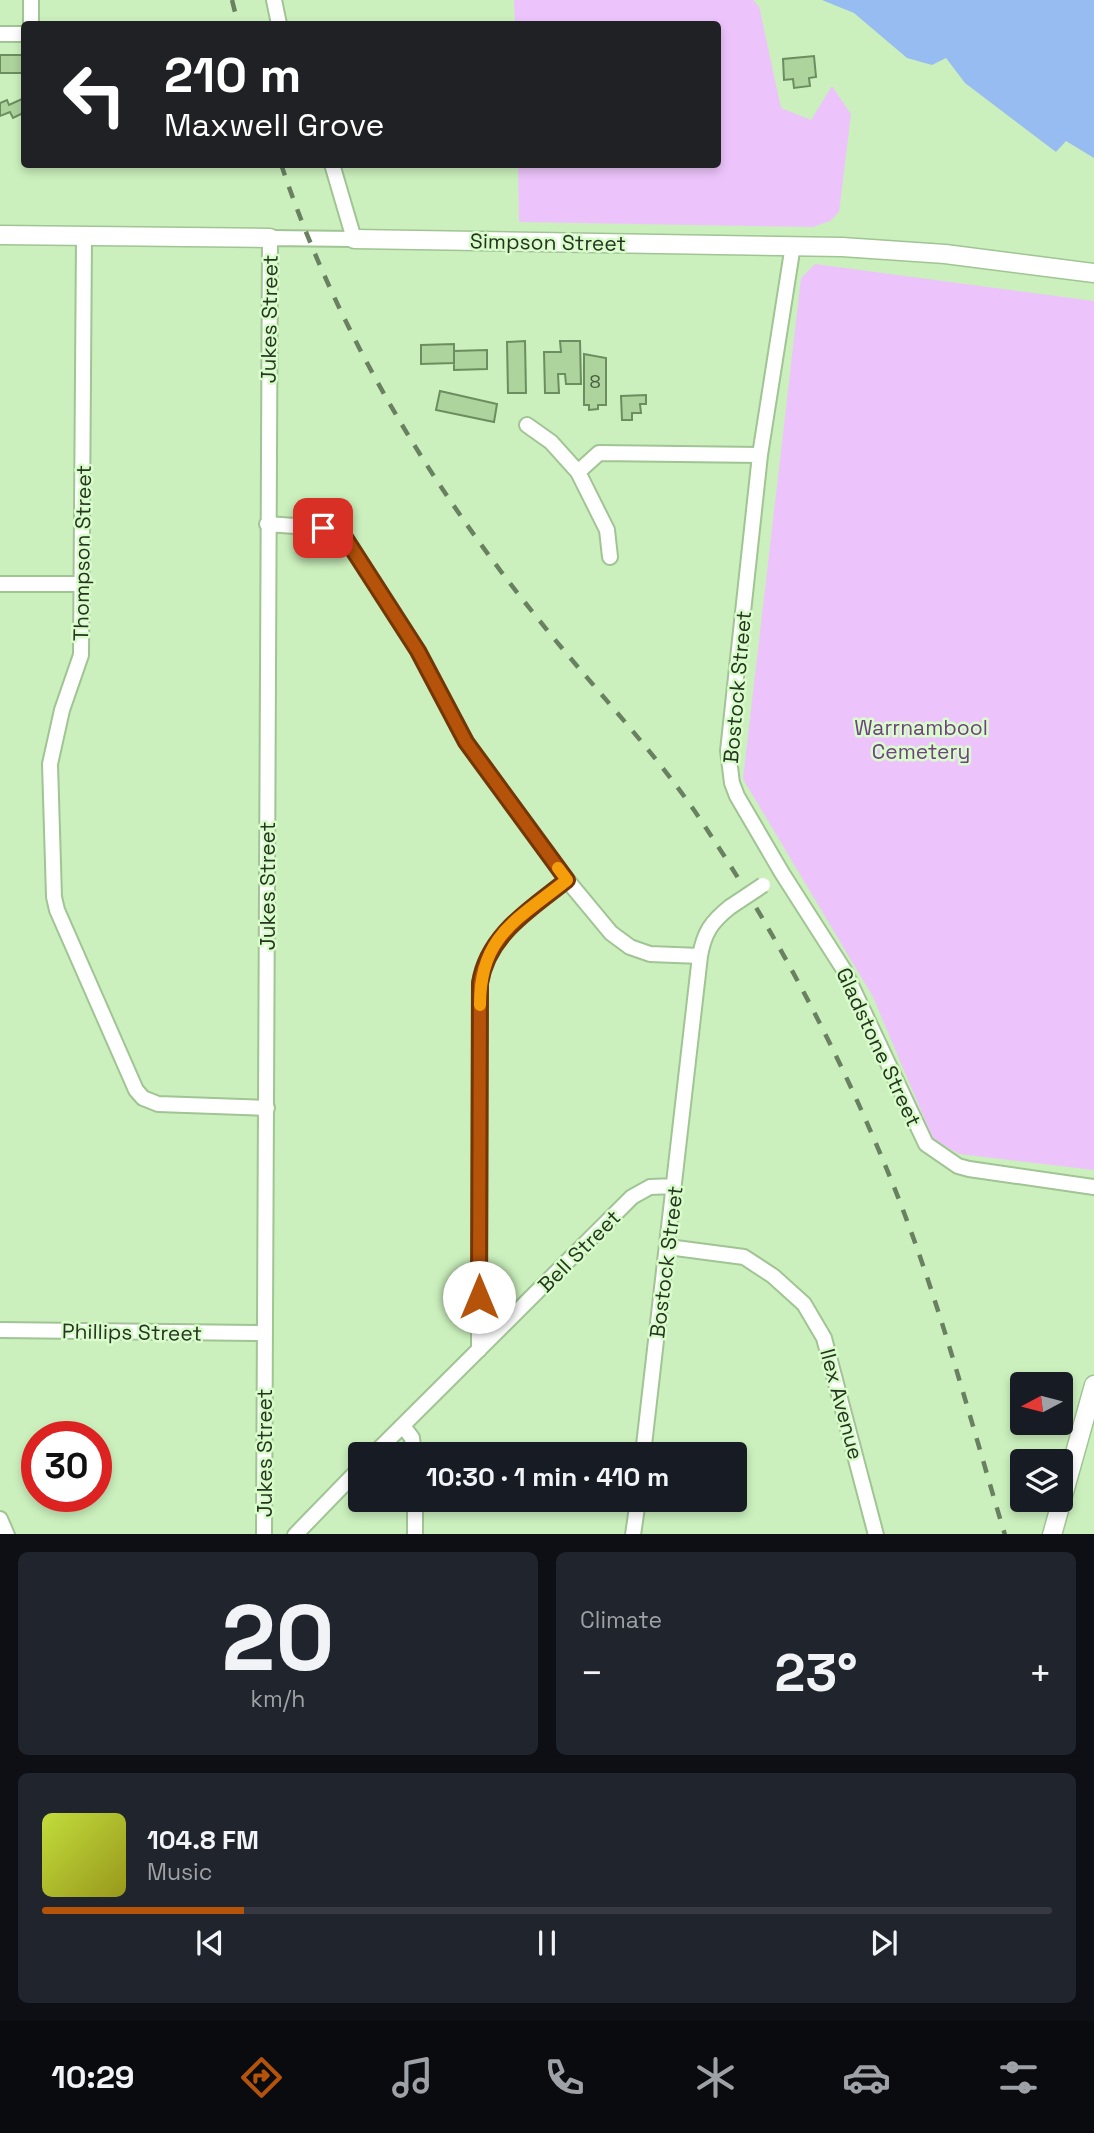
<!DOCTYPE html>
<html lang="en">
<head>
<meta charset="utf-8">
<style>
	body { margin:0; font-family:"Space Grotesk",sans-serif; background:#20242c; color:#f1f3f6; height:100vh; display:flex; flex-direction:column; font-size:26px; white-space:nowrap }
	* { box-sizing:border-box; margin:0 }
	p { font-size:23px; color:#9ea1a6 }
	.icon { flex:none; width:38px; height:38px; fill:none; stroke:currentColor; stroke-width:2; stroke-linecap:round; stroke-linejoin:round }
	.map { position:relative; height:1534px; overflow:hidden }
	.panel { display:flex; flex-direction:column; gap:18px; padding:18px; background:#0d0f14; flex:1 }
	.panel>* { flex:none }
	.top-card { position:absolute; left:21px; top:21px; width:700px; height:147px; border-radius:7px; box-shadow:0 4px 10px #0003; background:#202124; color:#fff; overflow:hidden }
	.needle { width:46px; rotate:263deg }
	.tools { position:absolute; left:1010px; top:1372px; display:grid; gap:14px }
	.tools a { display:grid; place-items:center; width:63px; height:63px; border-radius:7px; background:#171b24; box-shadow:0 4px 10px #0003; font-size:35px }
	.speed { position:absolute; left:21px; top:1421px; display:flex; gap:14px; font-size:35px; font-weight:700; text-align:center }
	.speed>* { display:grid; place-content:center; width:91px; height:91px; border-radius:50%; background:#171b24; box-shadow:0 4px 10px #0003; line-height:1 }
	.speed .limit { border:10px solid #d22; background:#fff; color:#111 }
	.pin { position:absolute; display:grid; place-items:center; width:60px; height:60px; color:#fff; margin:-30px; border-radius:14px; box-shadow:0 4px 10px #0006 }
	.me { position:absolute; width:77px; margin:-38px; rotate:0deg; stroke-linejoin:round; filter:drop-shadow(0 0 5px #0008) }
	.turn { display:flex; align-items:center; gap:24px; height:147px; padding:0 28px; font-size:32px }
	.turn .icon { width:91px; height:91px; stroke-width:2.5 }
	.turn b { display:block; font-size:49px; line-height:60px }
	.big { font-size:52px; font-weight:700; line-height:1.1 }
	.panel .card { flex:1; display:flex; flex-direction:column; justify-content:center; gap:10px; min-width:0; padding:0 24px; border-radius:10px; background:#20242c }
	.panel .dial { align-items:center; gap:0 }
	.dial b { font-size:91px; line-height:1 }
	.song { display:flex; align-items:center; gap:21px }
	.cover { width:84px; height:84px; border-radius:10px; background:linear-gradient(135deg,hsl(70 70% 55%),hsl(60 70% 35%)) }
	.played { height:7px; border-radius:4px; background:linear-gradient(90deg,#b45309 20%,#363941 20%) }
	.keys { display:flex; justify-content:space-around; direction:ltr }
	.heat { display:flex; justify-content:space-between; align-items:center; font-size:38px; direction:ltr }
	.panel .tiles { flex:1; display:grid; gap:18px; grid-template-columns:1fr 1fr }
	.card:last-child { grid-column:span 2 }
	.trip { position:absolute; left:348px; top:1442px; width:399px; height:70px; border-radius:7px; background:#171b24; box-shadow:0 4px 10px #0003; font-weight:700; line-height:70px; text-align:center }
	.tabs { display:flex; height:112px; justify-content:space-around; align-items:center; background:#090b0e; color:#9ea1a6 }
	.tabs .icon { width:49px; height:49px }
	.tabs .on { color:#b45309 }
	.tabs b { font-size:32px; color:#f1f3f6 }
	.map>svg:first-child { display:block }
</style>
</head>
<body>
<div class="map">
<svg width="1094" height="1535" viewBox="0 0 1094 1535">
	<rect width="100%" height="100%" fill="#cbf0bd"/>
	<!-- green -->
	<path fill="#ecc4fb" d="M514,0h239l6,6 22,102 30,12 21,-34 19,28 -12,98 -9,9 -17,6 -294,-5 -1,-57 200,-1v-140h-203z
		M815,264l279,37v869l-135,-16 -26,-15 -60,-142 -130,-218 58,-501z"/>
	<!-- water -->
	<path fill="#96bcf1" d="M822,0h272v158l-28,-17 -10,11 -91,-69 -19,-25 -14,7 -25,-7 -53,-45z"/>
	<!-- building -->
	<path fill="#acd49c" stroke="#6c8d5f" stroke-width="2" d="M0,55h24v18h-24z
		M814,56l2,21 -7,1 1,8 -16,2 -1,-9 -9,1 -1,-21z
		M22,99l2,17 -1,-3 -10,5 -3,-6 -10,4v-13l7,-3 2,5z
		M525,341l1,52h-18l-1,-51z
		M560,341h20l1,43h-15l-1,-10h-7l1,19h-14l-1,-41h17z
		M454,344v19l-33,1v-19z
		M487,350v19l-33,1v-19z
		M584,354l22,4v47h-8v4l-9,1v-5h-5z
		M440,391l57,13 -3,18 -58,-12z
		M646,395v9h-6l1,9h-9v7h-10l-1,-24z"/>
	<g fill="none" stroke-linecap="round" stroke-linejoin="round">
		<defs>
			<path id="minor" d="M274,0l5,24
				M31,24v-24
				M0,34h24
				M84,236l-3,419 -19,55 -12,54 4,133 3,13 79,180 7,8 15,6 109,4
				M793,245l-33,210 -32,296 4,32 5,13 45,77 62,97 82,174 32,22 11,3 125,18
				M527,425l24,17 27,30
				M267,524l56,4 21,8 74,115 48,91 101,138 44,53 19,14 20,7 50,2
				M610,557l-3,-27 -29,-58 21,-19 161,2
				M0,584h83
				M668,1247l76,10 29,19 31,28 20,34 52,197
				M0,1330l265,3
				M479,1350l1,-367c8,-49 51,-74 87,-103
				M403,1426l9,12 2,16
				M374,1454l258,-257 18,-10 24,-1
				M643,1454l57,-498c4,-23 11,-34 30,-49
				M415,1500v35
				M0,1519l7,16
				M264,1535l6,-1297 84,1 -22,-75
				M295,1535l65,-67
				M633,1535l5,-35"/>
			<path id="tertiary" d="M0,235l270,3
				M354,239l488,8 103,7 149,19
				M1052,1535l42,-150"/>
		</defs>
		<!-- minor casing -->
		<use href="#minor" stroke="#a0c493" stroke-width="18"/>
		<!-- tertiary casing -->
		<use href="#tertiary" stroke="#a0c493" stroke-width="21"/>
		<!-- minor -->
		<use href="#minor" stroke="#fff" stroke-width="14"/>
		<!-- tertiary -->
		<use href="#tertiary" stroke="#fff" stroke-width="18"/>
		<!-- rail -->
		<path stroke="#6a8161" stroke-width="4.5" stroke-dasharray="12 12" stroke-linecap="butt" d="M232,0l6,24
			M281,164c56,167 147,319 258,456 55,69 119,134 167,208 77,116 141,240 192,369 43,110 73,225 107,338"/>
		<defs>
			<path id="minor-bridge" d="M730,907l33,-22"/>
		</defs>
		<!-- minor-bridge casing -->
		<use href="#minor-bridge" stroke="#a0c493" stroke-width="18" stroke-linecap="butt"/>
		<!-- minor-bridge -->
		<use href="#minor-bridge" stroke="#fff" stroke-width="14"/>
	</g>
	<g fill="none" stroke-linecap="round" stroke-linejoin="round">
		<defs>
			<path id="route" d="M323,528l21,8 74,115 48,91 101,138c-36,29 -79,54 -87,103l-1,314"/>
		</defs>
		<!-- route casing -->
		<use href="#route" stroke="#753606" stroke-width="18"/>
		<!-- route -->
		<use href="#route" stroke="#b45309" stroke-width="12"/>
		<!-- slow -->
		<path stroke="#f59e0b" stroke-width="12" d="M480,1005c0,-70 37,-85 87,-125l-9,-12"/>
	</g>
	<g text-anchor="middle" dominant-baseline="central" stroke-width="5" stroke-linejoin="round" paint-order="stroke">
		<!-- number labels -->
		<g font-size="18" fill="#485c40">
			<text x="595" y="381">8</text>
		</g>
		<!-- street labels -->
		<g font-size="21" fill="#263421" stroke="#d8fdca">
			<text transform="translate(548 242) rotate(1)">Simpson Street</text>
			<text transform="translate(269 319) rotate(-89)">Jukes Street</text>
			<text transform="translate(82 553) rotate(-89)">Thompson Street</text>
			<text transform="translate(737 687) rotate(-85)">Bostock Street</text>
			<text transform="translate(267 886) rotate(-90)">Jukes Street</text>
			<text transform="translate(879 1047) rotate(65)">Gladstone Street</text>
			<text transform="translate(579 1251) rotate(-45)">Bell Street</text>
			<text transform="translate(666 1262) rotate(-83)">Bostock Street</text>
			<text transform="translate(132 1332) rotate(1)">Phillips Street</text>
			<text transform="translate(842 1404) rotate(75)">Ilex Avenue</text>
			<text transform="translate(264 1453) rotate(-90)">Jukes Street</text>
		</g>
		<!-- park labels -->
		<g font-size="21" fill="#724083" stroke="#d8fdca">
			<text x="921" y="727">Warrnambool<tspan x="921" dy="24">Cemetery</tspan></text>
		</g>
	</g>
</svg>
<div class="tools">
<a><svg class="needle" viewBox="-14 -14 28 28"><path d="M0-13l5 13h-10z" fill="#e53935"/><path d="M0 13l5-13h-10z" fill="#9ea1a6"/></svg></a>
<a><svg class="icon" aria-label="layers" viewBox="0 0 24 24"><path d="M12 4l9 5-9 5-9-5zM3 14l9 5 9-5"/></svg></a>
</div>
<div class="speed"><div class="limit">30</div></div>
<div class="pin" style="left:323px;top:528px;background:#d93025"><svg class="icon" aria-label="arrive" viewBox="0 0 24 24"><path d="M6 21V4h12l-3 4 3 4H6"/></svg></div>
<svg class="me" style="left:479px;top:1297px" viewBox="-20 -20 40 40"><circle r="19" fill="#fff"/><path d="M0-13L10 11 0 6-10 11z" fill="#b45309"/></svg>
<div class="trip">10:30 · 1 min · 410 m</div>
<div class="top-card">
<div class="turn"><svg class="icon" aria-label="left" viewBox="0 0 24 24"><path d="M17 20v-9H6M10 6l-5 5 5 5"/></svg><div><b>210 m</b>Maxwell Grove</div></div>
</div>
</div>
<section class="panel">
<div class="tiles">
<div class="card dial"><b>20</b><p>km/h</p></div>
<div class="card"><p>Climate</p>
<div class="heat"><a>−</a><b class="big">23°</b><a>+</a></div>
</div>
<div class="card">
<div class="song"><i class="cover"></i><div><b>104.8 FM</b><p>Music</p></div></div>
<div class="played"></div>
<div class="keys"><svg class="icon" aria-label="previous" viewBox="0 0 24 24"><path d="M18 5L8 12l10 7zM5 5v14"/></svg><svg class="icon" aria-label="pause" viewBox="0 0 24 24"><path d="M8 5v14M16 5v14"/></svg><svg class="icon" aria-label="next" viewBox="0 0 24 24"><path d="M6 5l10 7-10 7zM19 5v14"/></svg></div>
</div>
</div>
</section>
<nav class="tabs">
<b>10:29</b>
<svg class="icon on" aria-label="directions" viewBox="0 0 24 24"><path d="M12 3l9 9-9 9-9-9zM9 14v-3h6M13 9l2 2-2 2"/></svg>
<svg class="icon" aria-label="music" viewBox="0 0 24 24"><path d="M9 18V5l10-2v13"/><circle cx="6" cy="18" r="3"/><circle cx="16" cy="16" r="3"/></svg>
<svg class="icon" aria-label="phone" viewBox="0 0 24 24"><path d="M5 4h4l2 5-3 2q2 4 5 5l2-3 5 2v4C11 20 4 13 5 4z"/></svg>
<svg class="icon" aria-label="climate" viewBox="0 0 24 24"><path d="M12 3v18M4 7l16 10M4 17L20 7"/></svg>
<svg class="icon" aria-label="car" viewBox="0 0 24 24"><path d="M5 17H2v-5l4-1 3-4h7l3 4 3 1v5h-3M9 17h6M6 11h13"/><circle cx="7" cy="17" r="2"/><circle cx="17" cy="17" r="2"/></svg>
<svg class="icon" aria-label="filters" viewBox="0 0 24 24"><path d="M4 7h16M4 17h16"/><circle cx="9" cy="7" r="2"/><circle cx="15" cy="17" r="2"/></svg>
</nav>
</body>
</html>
